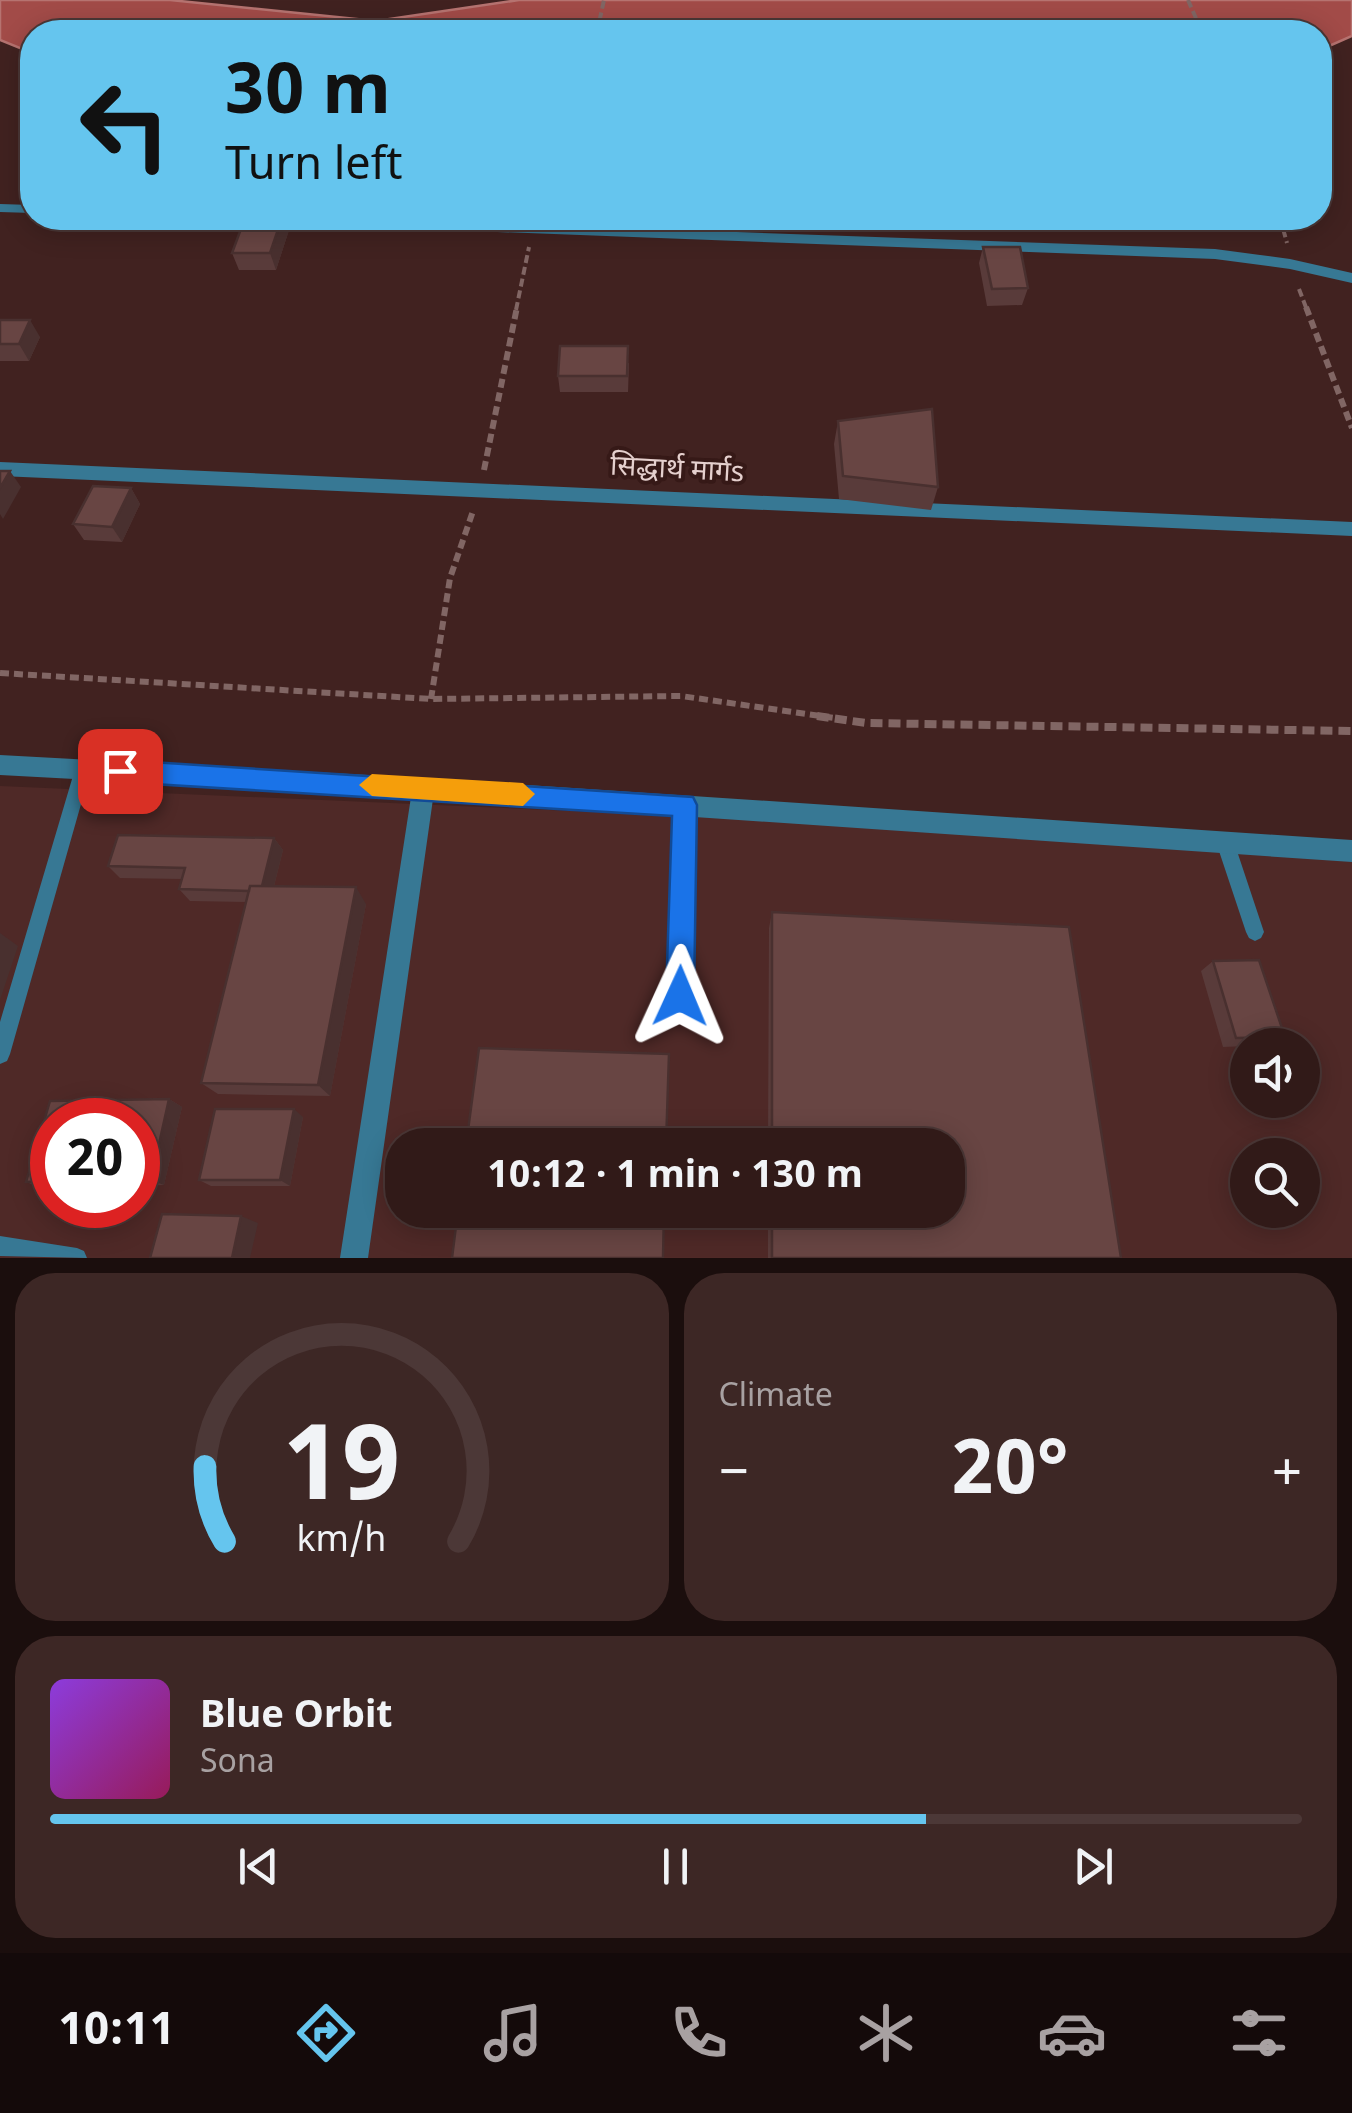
<!DOCTYPE html>
<html lang="en">
<head>
<meta charset="utf-8">
<style>
	body { margin:0; font-family:Georgia,"Noto Sans Devanagari",serif; background:#3d2725; color:#f1f3f6; height:100vh; display:flex; flex-direction:column; font-size:38px; white-space:nowrap }
	* { box-sizing:border-box; margin:0 }
	p { font-size:32px; color:#a8a1a2 }
	.icon { flex:none; width:55px; height:55px; fill:none; stroke:currentColor; stroke-width:2; stroke-linecap:round; stroke-linejoin:round }
	.map { position:relative; height:1258px; overflow:hidden }
	.drawer { display:flex; flex-direction:column; gap:15px; padding:15px; background:#1b0e0d; flex:1 }
	.drawer>* { flex:none }
	.banner { position:absolute; left:20px; top:20px; width:1312px; height:210px; border-radius:40px; box-shadow:0 5px 25px #0003,0 0 0 2px #4c3837; background:#65c5ee; color:#111; overflow:hidden }
	.fabs { position:absolute; left:1230px; top:1028px; display:grid; gap:20px }
	.fabs a { display:grid; place-items:center; width:90px; height:90px; border-radius:50%; background:#311a18; box-shadow:0 5px 25px #0003,0 0 0 2px #4c3837; font-size:50px }
	.speed { position:absolute; left:30px; top:1098px; display:flex; gap:20px; font-size:50px; font-weight:700; text-align:center }
	.speed>* { display:grid; place-content:center; width:130px; height:130px; border-radius:50%; background:#311a18; box-shadow:0 5px 25px #0003,0 0 0 2px #4c3837; line-height:1 }
	.speed .limit { border:15px solid #d22; background:#fff; color:#111 }
	.pin { position:absolute; display:grid; place-items:center; width:85px; height:85px; color:#fff; margin:-42px; border-radius:20px; box-shadow:0 5px 15px #0006 }
	.me { position:absolute; width:110px; margin:-55px; rotate:1deg; stroke-linejoin:round; filter:drop-shadow(0 0 8px #0008) }
	.turn { display:flex; align-items:center; gap:35px; height:210px; padding:0 40px; font-size:45px }
	.turn .icon { width:130px; height:130px; stroke-width:2.5 }
	.turn b { display:block; font-size:70px; line-height:85px }
	.big { font-size:75px; font-weight:700; line-height:1.1 }
	.drawer .widget { flex:1; display:flex; flex-direction:column; justify-content:center; gap:15px; min-width:0; padding:0 35px; border-radius:40px; background:#3d2725 }
	.drawer .dial { align-items:center; gap:0 }
	.dial svg { height:260px; overflow:visible; fill:none; stroke:#4c3837; stroke-width:7; stroke-linecap:round; text-anchor:middle }
	.dial text { fill:#f1f3f6; stroke:none }
	.song { display:flex; align-items:center; gap:30px }
	.cover { width:120px; height:120px; border-radius:15px; background:linear-gradient(135deg,hsl(270 70% 55%),hsl(330 70% 35%)) }
	.played { height:10px; border-radius:5px; background:linear-gradient(90deg,#65c5ee 70%,#4c3837 70%) }
	.keys { display:flex; justify-content:space-around; direction:ltr }
	.heat { display:flex; justify-content:space-between; align-items:center; font-size:55px; direction:ltr }
	.drawer .tiles { flex:1; display:grid; gap:15px; grid-template-columns:1fr 1fr }
	.widget:last-child { grid-column:span 2 }
	.trip { position:absolute; left:385px; top:1128px; width:580px; height:100px; border-radius:40px; background:#311a18; box-shadow:0 5px 25px #0003,0 0 0 2px #4c3837; font-weight:700; line-height:100px; text-align:center }
	.dock { display:flex; height:160px; justify-content:space-around; align-items:center; background:#140a0a; color:#a8a1a2 }
	.dock .icon { width:70px; height:70px }
	.dock .current { color:#65c5ee }
	.dock b { font-size:45px; color:#f1f3f6 }
	.map>svg:first-child { display:block }
</style>
</head>
<body>
<div class="map">
<svg width="1352" height="1258" viewBox="0 0 1352 1258">
	<rect width="100%" height="100%" fill="#412220"/>
	<!-- built -->
	<path fill="#4f2927" fill-rule="evenodd" d="M0,786l1352,59v413h-1352zM1248,1045h54v55h-54zM52,1120h86v85h-86zM402,1145h546v65h-546zM1248,1155h54v55h-54z"/>
	<!-- water -->
	<path fill="#a24b48" stroke="#b67370" stroke-width="2.5" d="M0,0h170l206,21 143,-21h833v36l-32,14v-18h-1288v21l-32,-13z"/>
	<g fill="none" stroke-linecap="round" stroke-linejoin="round">
		<!-- path-far2 -->
		<path stroke="#816664" stroke-width="4" stroke-dasharray="8 4" stroke-linecap="butt" d="M1188,0l14,32
			M597,32l7,-32
			M1280,218l7,25
			M1299,289l8,21
			M516,310l13,-63"/>
		<!-- path-far1 -->
		<path stroke="#816664" stroke-width="6" stroke-dasharray="9 5" stroke-linecap="butt" d="M1306,307l46,121
			M484,470l33,-163
			M0,673l431,26 250,-3 153,22
			M431,699l19,-121 23,-67"/>
		<!-- path -->
		<path stroke="#816664" stroke-width="8" stroke-dasharray="12 6" stroke-linecap="butt" d="M817,716l49,7 486,8"/>
		<!-- service -->
		<path fill="#377894" fill-rule="evenodd" d="M83,762l6,2 2,5 -81,285 -3,7 -7,3v-42l75,-253 2,-5z
			M684,797l6,3 2,5 -3,192 -2,7 -7,2 -7,-2 -2,-7 5,-192 2,-5z
			M1226,837l6,2 3,6 29,87 -3,6 -6,3 -6,-3 -3,-6 -29,-87 3,-6z
			M0,1236l77,12 7,3 3,7 -87,-2z"/>
		<!-- minor -->
		<path fill="#377894" fill-rule="evenodd" d="M0,204l32,1v8l-32,-1z
			M228,218h116l871,31 75,10 62,14v10l-62,-14 -75,-10 -980,-37z
			M0,462l1352,60v14l-1352,-60z
			M0,755l423,23 929,62v22l-919,-63 -65,459h-28l71,-461 -411,-22z"/>
	</g>
	<!-- wall -->
	<path fill="#593b3a" d="M282,218h3l4,12 -13,40h-37l-7,-17z
		M983,247l45,41 -6,17 -35,1 -8,-43z
		M0,320l40,17 -11,24h-29z
		M629,363l-1,29h-68l-2,-16z
		M838,421l100,66 -7,23 -92,-11 -5,-55z
		M131,488l9,16 -18,38 -38,-2 -11,-16z
		M274,838l9,12 -9,36 92,18 -36,192 -112,-2 -17,-11 45,-181 -56,-1 -11,-12 3,-10 -62,-1 -12,-12z
		M772,912l349,346h-353v-48h180v-65h-180l1,-217z
		M1213,961l72,76 -13,8 -49,2 -22,-76z
		M169,1099l13,8 -18,78 -26,1v-66h-86v67l-10,1 -16,-6 24,-81z
		M303,1117l-13,69h-79l-12,-6z"/>
	<!-- shaded-wall -->
	<path fill="#49302f" d="M282,218h3l4,12 -13,40 -6,-17z
		M30,320l10,17 -11,24 -10,-17z
		M10,471l11,16 -18,32 -3,-5v-26z
		M131,488l9,16 -18,38 -10,-15z
		M274,838l9,12 -13,52 -9,-11z
		M356,887l10,17 -36,192 -12,-11z
		M0,933l18,13 -18,54z
		M169,1099l13,8 -18,78 -13,-5z
		M294,1109l9,8 -13,69 -10,-6z
		M241,1216l17,7 -8,35h-18z"/>
	<!-- building -->
	<path fill="#684543" stroke="#49302f" stroke-width="2.5" d="M245,218h37l-12,35h-38z
		M983,247h37l8,41 -36,1z
		M0,320h30l-11,24h-19z
		M560,346h68l-1,30h-69z
		M932,409l6,78 -95,-11 -5,-55z
		M0,471h10l-10,17z
		M93,486l38,2 -19,39 -39,-3z
		M118,835l156,3 -12,48h-12l-1,5 -70,-2 6,-21 -77,-2z
		M250,886l106,1 -38,198 -117,-2z
		M772,912l297,15 52,331h-349v-48h176v-65h-176z
		M1259,960l26,77 -49,1 -23,-77z
		M479,1048l190,6 -3,91h-200z
		M169,1099l-18,81h-13v-60h-86v61l-26,1 24,-81z
		M215,1109h79l-14,71h-81z
		M458,1210h206l-1,48h-211z
		M162,1214l79,2 -9,42h-82z"/>
	<!-- route -->
	<path fill="#1a73e8" stroke="#114b97" stroke-width="2.5" d="M120,760l573,37 4,8 -3,191 -4,10 -10,5 -10,-5 -4,-10 6,-180 -552,-34 -12,-11z"/>
	<!-- slow -->
	<path fill="#f59e0b" d="M372,774l151,9 12,11 -12,12 -151,-10 -13,-11z"/>
	<g text-anchor="middle" dominant-baseline="central" stroke-width="8" stroke-linejoin="round" paint-order="stroke">
		<!-- street labels -->
		<g font-size="28" fill="#e5d0ce" stroke="#361917">
			<text transform="translate(677 471) rotate(3)">सिद्धार्थ मार्गs</text>
		</g>
	</g>
</svg>
<div class="fabs">
<a><svg class="icon" aria-label="sound" viewBox="0 0 24 24"><path d="M4 9h4l5-4v14l-5-4H4zM17 9q2 3 0 6"/></svg></a>
<a><svg class="icon" aria-label="search" viewBox="0 0 24 24"><circle cx="10" cy="10" r="6"/><path d="M15 15l6 6"/></svg></a>
</div>
<div class="speed"><div class="limit">20</div></div>
<div class="pin" style="left:120px;top:771px;background:#d93025"><svg class="icon" aria-label="arrive" viewBox="0 0 24 24"><path d="M6 21V4h12l-3 4 3 4H6"/></svg></div>
<svg class="me" style="left:680px;top:996px" viewBox="-20 -20 40 40"><path d="M0-17L14 15 0 8-14 15z" fill="#1a73e8" stroke="#fff" stroke-width="4"/></svg>
<div class="trip">10:12 · 1 min · 130 m</div>
<div class="banner">
<div class="turn"><svg class="icon" aria-label="left" viewBox="0 0 24 24"><path d="M17 20v-9H6M10 6l-5 5 5 5"/></svg><div><b>30 m</b>Turn left</div></div>
</div>
</div>
<section class="drawer">
<div class="tiles">
<div class="widget dial"><svg viewBox="0 0 100 80">
<path d="M14 69A42 42 0 1 1 86 69"/>
<path d="M14 69A42 42 0 0 1 8 46" stroke="#65c5ee"/>
<text x="50" y="56" font-size="32" font-weight="700">19</text>
<text x="50" y="72" font-size="11">km/h</text>
</svg></div>
<div class="widget"><p>Climate</p>
<div class="heat"><a>−</a><b class="big">20°</b><a>+</a></div>
</div>
<div class="widget">
<div class="song"><i class="cover"></i><div><b>Blue Orbit</b><p>Sona</p></div></div>
<div class="played"></div>
<div class="keys"><svg class="icon" aria-label="previous" viewBox="0 0 24 24"><path d="M18 5L8 12l10 7zM5 5v14"/></svg><svg class="icon" aria-label="pause" viewBox="0 0 24 24"><path d="M8 5v14M16 5v14"/></svg><svg class="icon" aria-label="next" viewBox="0 0 24 24"><path d="M6 5l10 7-10 7zM19 5v14"/></svg></div>
</div>
</div>
</section>
<nav class="dock">
<b>10:11</b>
<svg class="icon current" aria-label="directions" viewBox="0 0 24 24"><path d="M12 3l9 9-9 9-9-9zM9 14v-3h6M13 9l2 2-2 2"/></svg>
<svg class="icon" aria-label="music" viewBox="0 0 24 24"><path d="M9 18V5l10-2v13"/><circle cx="6" cy="18" r="3"/><circle cx="16" cy="16" r="3"/></svg>
<svg class="icon" aria-label="phone" viewBox="0 0 24 24"><path d="M5 4h4l2 5-3 2q2 4 5 5l2-3 5 2v4C11 20 4 13 5 4z"/></svg>
<svg class="icon" aria-label="climate" viewBox="0 0 24 24"><path d="M12 3v18M4 7l16 10M4 17L20 7"/></svg>
<svg class="icon" aria-label="car" viewBox="0 0 24 24"><path d="M5 17H2v-5l4-1 3-4h7l3 4 3 1v5h-3M9 17h6M6 11h13"/><circle cx="7" cy="17" r="2"/><circle cx="17" cy="17" r="2"/></svg>
<svg class="icon" aria-label="filters" viewBox="0 0 24 24"><path d="M4 7h16M4 17h16"/><circle cx="9" cy="7" r="2"/><circle cx="15" cy="17" r="2"/></svg>
</nav>
</body>
</html>
